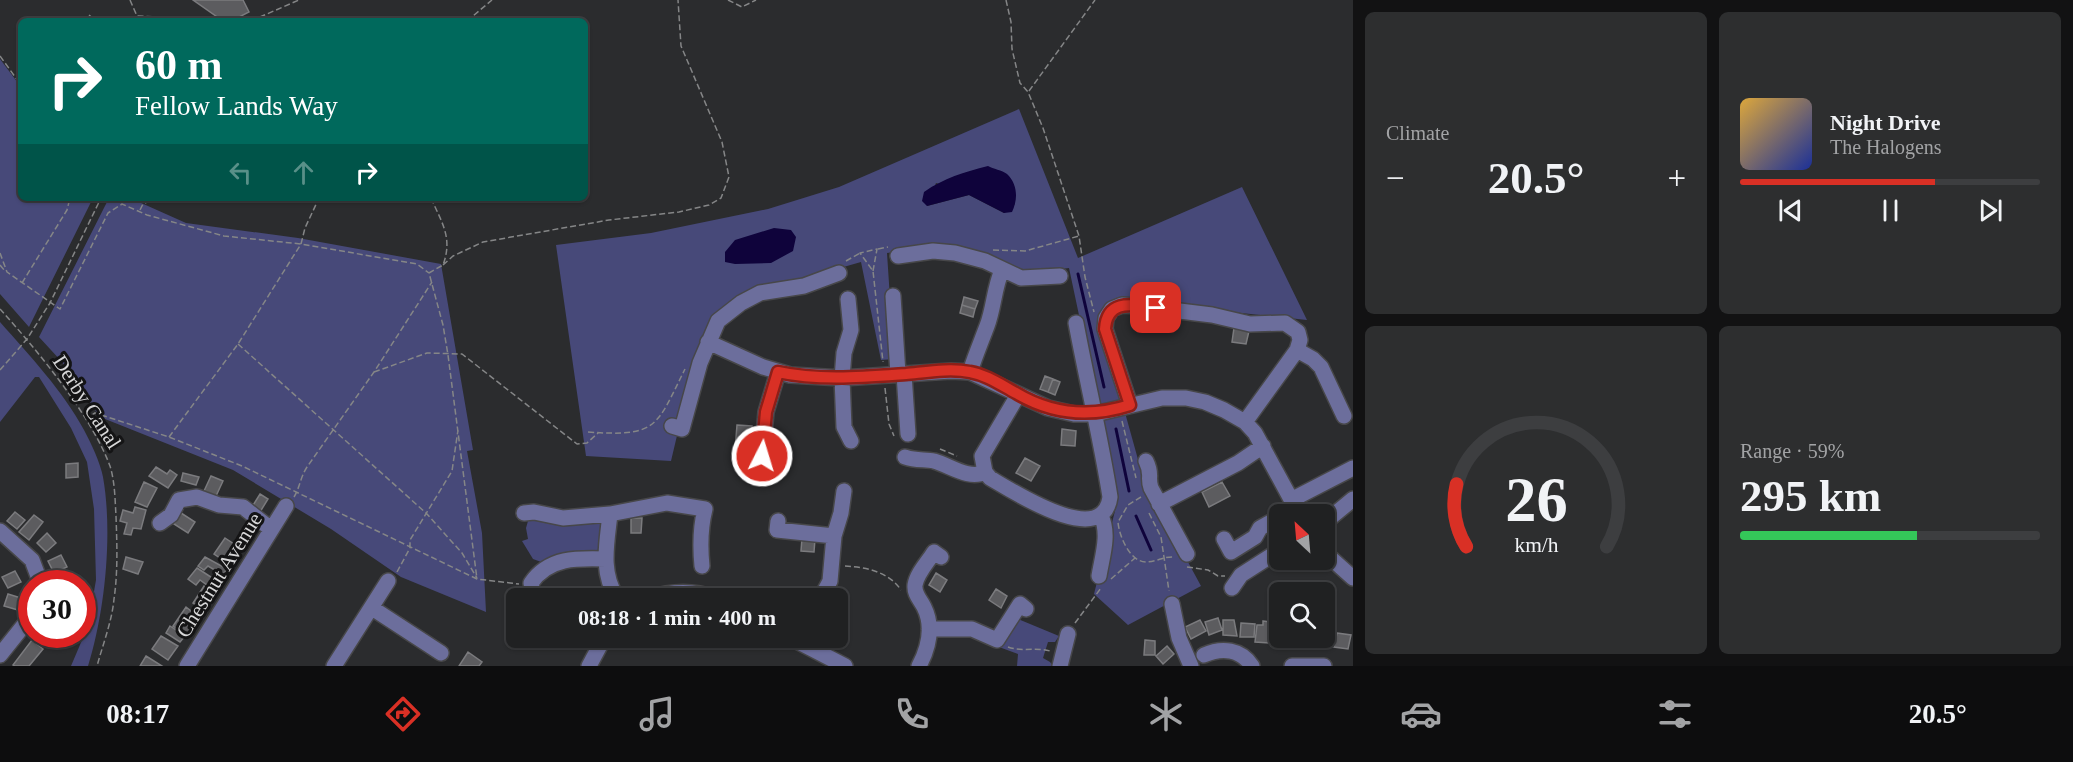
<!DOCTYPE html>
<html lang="en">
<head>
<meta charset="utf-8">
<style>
	body { margin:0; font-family:"Times New Roman",serif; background:#2d2e2f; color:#f1f3f6; height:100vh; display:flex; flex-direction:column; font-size:22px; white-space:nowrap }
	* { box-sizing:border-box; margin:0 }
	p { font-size:20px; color:#a2a3a5 }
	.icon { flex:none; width:33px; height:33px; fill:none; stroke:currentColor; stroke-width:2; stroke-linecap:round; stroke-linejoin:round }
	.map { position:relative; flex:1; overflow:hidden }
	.details { display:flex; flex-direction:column; gap:12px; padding:12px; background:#121213; width:720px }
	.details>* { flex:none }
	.guide { position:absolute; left:18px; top:18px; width:570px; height:183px; border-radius:9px; box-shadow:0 2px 4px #0004,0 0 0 2px #3d3e40; background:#00695c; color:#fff; overflow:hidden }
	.needle { width:39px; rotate:334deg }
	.controls { position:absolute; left:1269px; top:504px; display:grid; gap:12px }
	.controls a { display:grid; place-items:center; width:66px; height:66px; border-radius:9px; background:#202122; box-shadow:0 2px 4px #0004,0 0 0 2px #3d3e40; font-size:30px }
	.speed { position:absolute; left:18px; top:570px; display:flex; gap:12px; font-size:30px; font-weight:700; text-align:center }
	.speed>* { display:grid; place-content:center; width:78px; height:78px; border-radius:50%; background:#202122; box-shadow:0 2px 4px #0004,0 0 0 2px #3d3e40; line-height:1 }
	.speed .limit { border:9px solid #d22; background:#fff; color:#111 }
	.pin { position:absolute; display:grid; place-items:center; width:51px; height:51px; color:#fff; margin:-26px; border-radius:12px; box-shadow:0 3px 9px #0006 }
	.me { position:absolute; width:66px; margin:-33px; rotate:5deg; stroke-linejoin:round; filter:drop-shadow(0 0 4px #0008) }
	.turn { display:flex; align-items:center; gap:21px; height:126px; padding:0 18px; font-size:27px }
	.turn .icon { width:78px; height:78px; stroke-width:2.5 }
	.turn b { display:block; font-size:42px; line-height:51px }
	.lanes { display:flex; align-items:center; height:57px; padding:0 18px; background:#0003; justify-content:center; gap:30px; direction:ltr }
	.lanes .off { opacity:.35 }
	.big { font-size:45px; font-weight:800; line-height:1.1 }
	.details .card { flex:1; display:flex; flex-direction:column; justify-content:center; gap:9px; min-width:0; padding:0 21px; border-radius:9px; background:#2d2e2f }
	.details .dial { align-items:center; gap:0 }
	.dial svg { height:156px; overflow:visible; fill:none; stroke:#3d3e40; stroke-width:7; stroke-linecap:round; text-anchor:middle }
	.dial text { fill:#f1f3f6; stroke:none }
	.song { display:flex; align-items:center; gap:18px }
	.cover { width:72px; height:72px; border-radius:9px; background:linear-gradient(135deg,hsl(40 70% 55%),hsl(230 70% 35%)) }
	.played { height:6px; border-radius:3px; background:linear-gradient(90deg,#d93025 65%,#3d3e40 65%) }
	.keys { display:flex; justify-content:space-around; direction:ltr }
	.heat { display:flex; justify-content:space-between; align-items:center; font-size:33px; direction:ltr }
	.charge { height:9px; border-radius:4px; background:linear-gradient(90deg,#34c759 59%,#3d3e40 0) }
	.details .tiles { flex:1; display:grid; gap:12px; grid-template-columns:repeat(2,1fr) }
	.trip { position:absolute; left:506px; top:588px; width:342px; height:60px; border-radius:9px; background:#202122; box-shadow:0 2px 4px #0004,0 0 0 2px #3d3e40; font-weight:800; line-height:60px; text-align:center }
	.menu { display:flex; height:96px; justify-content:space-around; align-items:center; background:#0d0d0e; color:#a2a3a5 }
	.menu .icon { width:42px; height:42px }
	.menu .current { color:#d93025 }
	.menu b { font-size:27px; color:#f1f3f6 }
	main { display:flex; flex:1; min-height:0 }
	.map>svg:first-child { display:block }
</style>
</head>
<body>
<main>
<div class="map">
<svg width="1353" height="666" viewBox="0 0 1353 666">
	<rect width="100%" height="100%" fill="#2b2c2e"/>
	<!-- green -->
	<path fill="#474979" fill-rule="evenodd" d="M0,59l21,28v111h72l-64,129 -29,-33z
		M1019,109l59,149 164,-71 65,133 -190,-20 -18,19 45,162 57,105 -73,39 -34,-31 24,-95 -49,-231 -40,5 -56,-21 -37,-5 -49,6 7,106 -13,1 -20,-98 -123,35 -50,92 -17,72 -85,-5 -30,-211 95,-12 117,-24 71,-22zM936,183l79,21 -11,9 -35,-18 -42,11z
		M109,198h21l56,25 112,15 143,26 32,186 -6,1 15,82 4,79 -85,-35 -70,-48 -98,-59 -133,-53 -38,-55 -23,-25z
		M0,322c30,34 63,69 84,108 7,13 16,32 19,47 10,56 2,135 -15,189h-17l17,-40 8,-46 -2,-71 -7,-47 -16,-34 -32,-51h-4l-35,45z
		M532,519l68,2 3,3 -3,28 -56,11 -11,-4 -11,-18 6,-2 -2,-11 2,-7z
		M1018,619l41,17 -4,6h-7l-5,16 7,4 3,4h-36l1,-12 -19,-7z"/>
	<!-- water -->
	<path fill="#0f033b" d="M988,166c5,3 14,4 19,8 11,10 11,26 5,38l-8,1 -35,-18 -42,11 -5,-5 2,-9c20,-14 40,-20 64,-26z
		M774,228l17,2 5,7 -3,14 -22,12 -36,1 -10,-2v-10l10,-12z"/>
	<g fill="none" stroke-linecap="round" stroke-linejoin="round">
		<!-- stream -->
		<path stroke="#0f033b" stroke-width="3" d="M1078,274l26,113
			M1116,429l13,62
			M1136,516l15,34"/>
	</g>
	<!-- building -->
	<path fill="#5c5c5f" stroke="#7b7b7e" stroke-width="1.5" d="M193,0h50l6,12 -10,5 -3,4h-13z
		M964,297l14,4 -3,8 -13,-4z
		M962,305l13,4 -2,8 -13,-4z
		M1234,328l15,3 -3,13 -14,-2z
		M1045,376l8,3 -5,13 -8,-3z
		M1053,379l7,3 -5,13 -7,-3z
		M737,425l15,1 -1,24h-16z
		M1062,429l14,2 -1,15 -14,-1z
		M1025,458l15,8 -9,15 -15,-8z
		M78,463v14l-12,1v-14z
		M156,467l11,7 3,-4 7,5 -9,13 -19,-12z
		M183,473l16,4 -3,8 -15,-4z
		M211,476l12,5 -7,15 -12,-5z
		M144,482l13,6 -10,19 -12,-5z
		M1222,482l8,14 -21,11 -7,-15z
		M260,494l8,5 -8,13 -8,-5z
		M135,507l11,3 -5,19 -8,-1 -2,7 -7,-1 3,-11 -7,-2 3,-11 10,3z
		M15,512l10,8 -8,9 -10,-8z
		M181,513l14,9 -7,11 -14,-9z
		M34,515l9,7 -14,18 -10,-8z
		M631,518h11l-1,15h-10z
		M47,533l9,10 -10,9 -9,-9z
		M225,538l12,8 -11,16 -12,-8z
		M802,538l13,1 -1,13 -13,-1z
		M61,555l6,12 -13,6 -6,-12z
		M126,557l17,5 -5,12 -15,-5z
		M205,557l22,12 -4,6 -15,-9 -4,4 -6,-4z
		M197,568l20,13 -6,7 -11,-8 -4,5 -8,-6z
		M15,571l6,11 -13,6 -6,-11z
		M936,573l11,7 -7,12 -11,-7z
		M204,586l11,8 -11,17 -11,-8z
		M996,589l11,7 -6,12 -12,-8z
		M8,594l13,4 -3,12 -14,-4z
		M186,607l14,11 -12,18 -15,-10z
		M1218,618l4,12 -13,5 -4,-13z
		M1200,620l6,11 -15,8 -6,-12z
		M1223,620h11l3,16 -14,-1z
		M1263,621l7,1 -1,21 -14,-1 2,-17h6z
		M1241,623l14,1 -1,13h-14z
		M170,626l15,10 -5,6 -14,-9z
		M1273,628l7,1v9h6l-1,10 -14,-2z
		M1324,633l9,1 -1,13 -15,-2 1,-7h6z
		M1337,633l14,2 -3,14 -14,-2z
		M38,634h14l1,1 -7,10 -10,-7z
		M161,636l17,10 -10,14 -16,-11z
		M1288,638h11l-1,10 -11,-1z
		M1301,638h14l-1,9 -13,-1z
		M32,640l11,9 -14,17h-14l-2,-1z
		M1145,640l10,1v14h-11z
		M1167,646l7,8 -11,10 -7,-8z
		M468,652l14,10 -3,4h-20z
		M146,656l16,10h-22z"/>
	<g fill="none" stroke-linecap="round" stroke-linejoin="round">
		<defs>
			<path id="minor" d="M898,256l35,-5 22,2 30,8 36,17 39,-2
				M893,296l5,78
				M848,299l3,31 -7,23 -2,25 2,49 7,14
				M708,342l55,25 27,8 52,3 109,-7 19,1 78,36 26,6h21l67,-16h24l19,4 19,8 21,12 10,11 44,81
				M1297,350l16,9 8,8 23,49
				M970,372c5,-16 11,-30 17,-46 7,-18 7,-38 15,-56
				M904,374l4,60
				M1018,395l-36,61 3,16 5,6c24,14 113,72 120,19 -9,-58 -23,-115 -34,-174
				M1130,405l-25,-76 1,-11 6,-9 10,-4 17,1 73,9 38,9 35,-1 13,9 2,8 -3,10 -52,72
				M672,426l10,3 18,-66 18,-42 23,-18 19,-10 44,-7 35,-13
				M762,456l4,-44 12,-40
				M905,457c11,4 20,2 29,4 17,5 35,19 51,11
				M1146,461c7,14 1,16 5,27l36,66
				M1291,500l62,-32
				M1159,504l79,-41 25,-17
				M524,513l10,-1 29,6 47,-4c-3,29 -10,58 7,84
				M610,514l57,-11 38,6c-5,20 -5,37 -3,57
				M778,521l-1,9 57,6 -4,45 -9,17
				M160,523l11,-8 8,-15 18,-3 22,8 24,2 28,22
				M1324,523l29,-24
				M0,531l32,29 9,24
				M834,536l7,-23 3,-22
				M1224,539l7,13 24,-15 5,-9 20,-11
				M1324,552l29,26
				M1099,576c3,-19 11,-42 2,-60
				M1232,588l9,-13 39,-25
				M534,598l-3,-15c18,-26 46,-25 75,-24
				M649,598c22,-7 44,-8 66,0
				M1172,604l7,34 12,28
				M372,608l69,45
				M929,629h43l25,11 23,-36 6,5
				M791,638l54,28
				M0,655l32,-40
				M1204,655c18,-8 37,-6 48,11
				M187,666l99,-160
				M334,666l54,-85
				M589,666l15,-28
				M919,666c10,-19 15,-39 5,-59 -4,-8 -10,-13 -9,-22 2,-12 13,-23 19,-33l7,5
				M1060,666l8,-32
				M1292,666h32"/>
		</defs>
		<!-- minor casing -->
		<use href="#minor" stroke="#474749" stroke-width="18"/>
		<!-- path -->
		<path stroke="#858687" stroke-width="1.5" stroke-dasharray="6 3" stroke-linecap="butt" d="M130,0l7,16 41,2 4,3
			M728,0l14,7 14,-7
			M1006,0l5,22 1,27 8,34 8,9 15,36 36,108 6,41 9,35
			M89,15l7,6
			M242,21l18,-4 39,-17
			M467,21l25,-21
			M0,56l21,29
			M1029,91l66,-91
			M431,198c11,25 22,40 12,67l-14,8 14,52 5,30 29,224
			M140,210l3,-6 12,-6
			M878,249l10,-2
			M993,250l32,1 54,-15
			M0,253l7,19 53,37 48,-96 14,-9 25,11 77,21 77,8 116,20 12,9
			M846,261l14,-8
			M0,265l5,6
			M443,265l10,-9 30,-14 126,-22 70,-8 30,-7 12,-7 8,-21 -7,-35 -41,-96 -3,-46
			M873,271l4,-22 -17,4 13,18 10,91
			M22,283l45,-73 3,-12
			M0,309c37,41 91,106 110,157 5,16 5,34 6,50 1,28 2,56 -2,83 -2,22 -11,45 -17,67
			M238,344l188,169 36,40 15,25
			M0,370l27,-31 23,-36 51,-105
			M374,372l53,-19 35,1 115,90 10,-1 11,-10
			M885,388l4,36 5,12
			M85,419l10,-6 74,24 73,29 235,113 42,5
			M1122,421l14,57
			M588,432c70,5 68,-5 97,-63
			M169,437l69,-93 63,-100 4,-16 14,-30
			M940,449l17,7
			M294,497c6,-10 6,-19 13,-30l67,-95 58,-90
			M1141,497l-13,8 -10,17c1,14 12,40 28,40 10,0 19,-6 28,-5
			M1149,513l12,24 8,54
			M845,566c21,1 44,6 56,24
			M1187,567l21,3 10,6h7
			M397,572l13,-24v-8l42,-69 6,-41
			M1111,579l24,-21
			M1075,623l26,-35
			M1008,647c13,5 28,0 42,4"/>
		<!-- minor -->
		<use href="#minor" stroke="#6c6e9c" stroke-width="15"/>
	</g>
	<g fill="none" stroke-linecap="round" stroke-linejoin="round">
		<defs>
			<path id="route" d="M762,456l4,-44 12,-40c41,9 86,5 128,2 21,-2 44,-6 64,-2 17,3 31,13 46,21 37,22 74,25 114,12l-25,-76c2,-31 28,-24 51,-21"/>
		</defs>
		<!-- route casing -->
		<use href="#route" stroke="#8d1f18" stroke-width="15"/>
		<!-- route -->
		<use href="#route" stroke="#d93025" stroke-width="10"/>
	</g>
	<g text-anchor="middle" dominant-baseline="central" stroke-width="6" stroke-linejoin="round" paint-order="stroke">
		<!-- street labels -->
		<g font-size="21" fill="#d7d7d8" stroke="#141415">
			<text transform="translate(87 402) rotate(57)">Derby Canal</text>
			<text transform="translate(219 575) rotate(-58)">Chestnut Avenue</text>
		</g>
	</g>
</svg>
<div class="controls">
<a><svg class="needle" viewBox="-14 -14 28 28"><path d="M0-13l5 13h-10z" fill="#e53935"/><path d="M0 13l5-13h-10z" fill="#a2a3a5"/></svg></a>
<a><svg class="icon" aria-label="search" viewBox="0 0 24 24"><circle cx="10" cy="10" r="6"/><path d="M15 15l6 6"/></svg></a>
</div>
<div class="speed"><div class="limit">30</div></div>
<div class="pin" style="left:1156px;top:308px;background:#d93025"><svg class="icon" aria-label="arrive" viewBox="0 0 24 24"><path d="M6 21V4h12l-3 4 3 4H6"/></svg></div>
<svg class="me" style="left:762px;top:456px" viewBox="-20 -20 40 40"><circle r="17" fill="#d93025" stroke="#fff" stroke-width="3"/><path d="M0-11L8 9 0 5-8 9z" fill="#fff"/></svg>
<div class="trip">08:18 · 1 min · 400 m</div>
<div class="guide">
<div class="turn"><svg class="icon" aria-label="right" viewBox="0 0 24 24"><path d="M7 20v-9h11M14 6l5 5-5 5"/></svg><div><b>60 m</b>Fellow Lands Way</div></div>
<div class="lanes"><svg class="icon off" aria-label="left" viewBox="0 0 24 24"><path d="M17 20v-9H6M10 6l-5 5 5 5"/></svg><svg class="icon off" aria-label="ahead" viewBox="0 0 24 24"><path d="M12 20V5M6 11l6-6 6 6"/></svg><svg class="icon" aria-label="right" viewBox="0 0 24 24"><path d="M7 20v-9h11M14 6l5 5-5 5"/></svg></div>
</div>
</div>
<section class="details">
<div class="tiles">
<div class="card"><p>Climate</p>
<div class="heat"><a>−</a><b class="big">20.5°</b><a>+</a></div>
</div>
<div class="card">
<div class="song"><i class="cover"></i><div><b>Night Drive</b><p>The Halogens</p></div></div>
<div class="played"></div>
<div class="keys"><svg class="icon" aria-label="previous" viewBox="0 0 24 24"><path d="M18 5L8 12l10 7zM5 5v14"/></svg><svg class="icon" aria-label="pause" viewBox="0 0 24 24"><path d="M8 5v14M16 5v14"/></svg><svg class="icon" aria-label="next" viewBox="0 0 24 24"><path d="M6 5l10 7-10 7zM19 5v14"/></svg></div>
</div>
<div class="card dial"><svg viewBox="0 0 100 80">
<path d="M14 69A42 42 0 1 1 86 69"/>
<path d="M14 69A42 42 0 0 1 9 37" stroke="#d93025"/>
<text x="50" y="56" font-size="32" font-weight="700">26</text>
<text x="50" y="72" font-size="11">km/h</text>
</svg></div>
<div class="card"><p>Range · 59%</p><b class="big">295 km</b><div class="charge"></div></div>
</div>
</section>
</main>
<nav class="menu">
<b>08:17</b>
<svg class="icon current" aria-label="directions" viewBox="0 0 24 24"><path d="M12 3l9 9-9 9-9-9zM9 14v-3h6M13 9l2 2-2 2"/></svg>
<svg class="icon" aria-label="music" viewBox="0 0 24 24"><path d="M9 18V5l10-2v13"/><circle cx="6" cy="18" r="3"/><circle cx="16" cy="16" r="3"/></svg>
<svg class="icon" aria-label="phone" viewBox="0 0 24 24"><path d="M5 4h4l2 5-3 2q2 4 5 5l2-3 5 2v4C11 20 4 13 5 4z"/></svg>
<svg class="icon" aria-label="climate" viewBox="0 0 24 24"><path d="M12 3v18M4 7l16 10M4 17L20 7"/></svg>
<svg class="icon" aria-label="car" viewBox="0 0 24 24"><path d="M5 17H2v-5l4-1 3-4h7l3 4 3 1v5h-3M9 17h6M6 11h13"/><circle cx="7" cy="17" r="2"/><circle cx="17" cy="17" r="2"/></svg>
<svg class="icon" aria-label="filters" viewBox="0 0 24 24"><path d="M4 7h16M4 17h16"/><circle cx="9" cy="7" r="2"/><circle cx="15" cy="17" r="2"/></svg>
<b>20.5°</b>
</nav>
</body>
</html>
